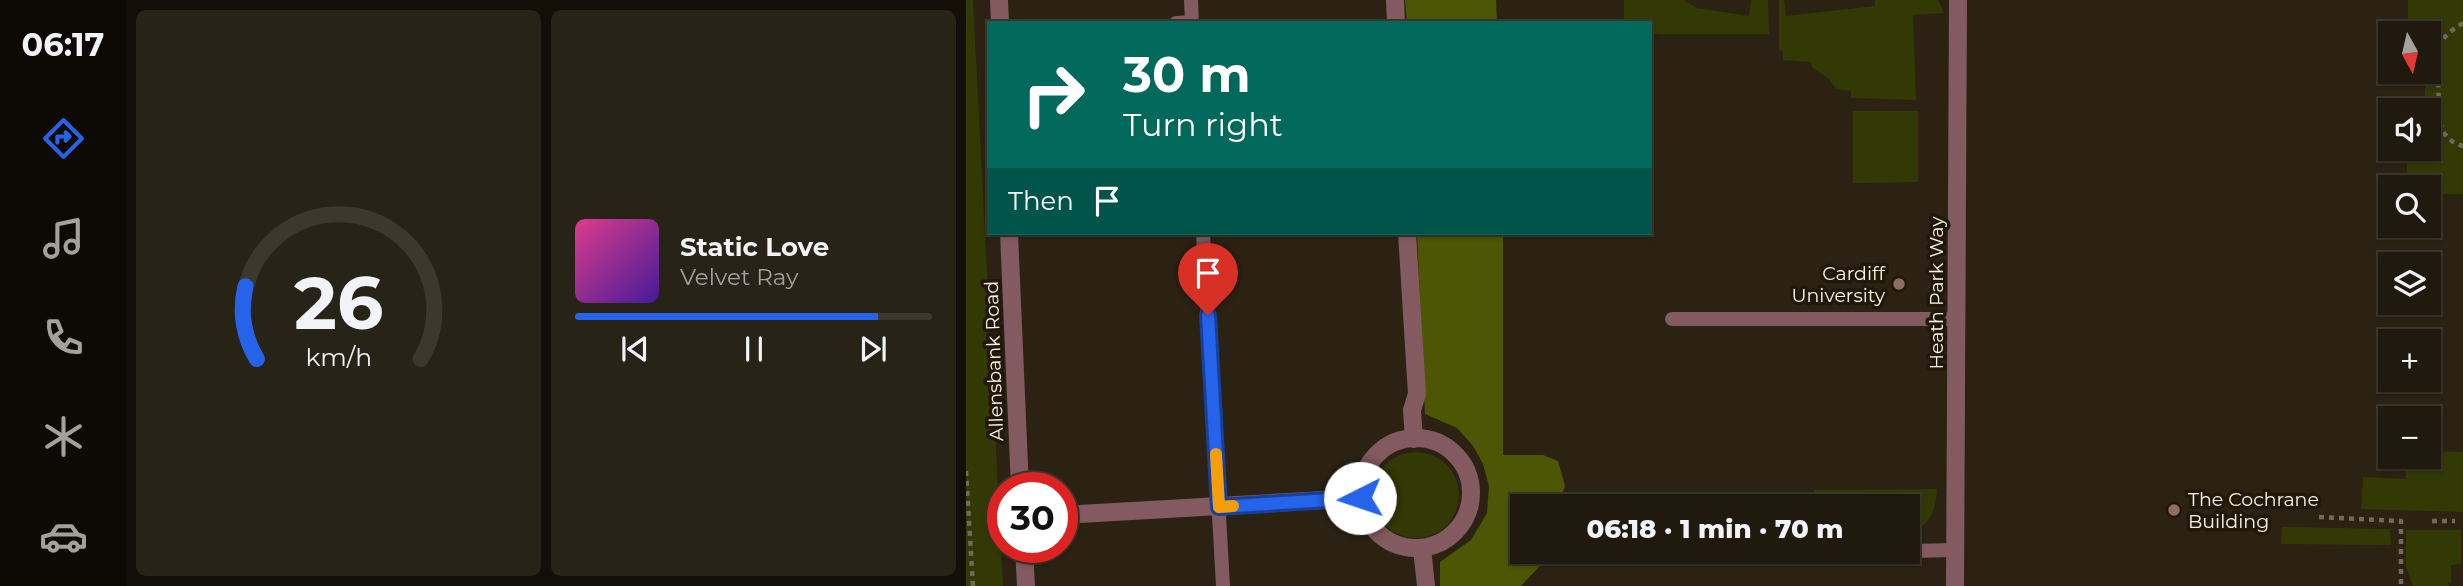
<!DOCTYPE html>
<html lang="en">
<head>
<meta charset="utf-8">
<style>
	body { margin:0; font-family:Montserrat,sans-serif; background:#282317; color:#f1f3f6; height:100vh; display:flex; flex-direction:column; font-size:26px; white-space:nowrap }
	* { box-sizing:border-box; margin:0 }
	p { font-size:23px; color:#a2a19e }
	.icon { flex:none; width:38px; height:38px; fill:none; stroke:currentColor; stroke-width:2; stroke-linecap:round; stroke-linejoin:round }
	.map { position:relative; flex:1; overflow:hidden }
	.sheet { display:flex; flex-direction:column; gap:10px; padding:10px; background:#120e08; width:840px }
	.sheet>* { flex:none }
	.top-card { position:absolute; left:21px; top:21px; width:665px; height:214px; border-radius:0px; box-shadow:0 2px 5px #0004,0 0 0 2px #3d382e; background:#00695c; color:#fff; overflow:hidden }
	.needle { width:46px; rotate:172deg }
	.fabs { position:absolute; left:1412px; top:21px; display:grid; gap:14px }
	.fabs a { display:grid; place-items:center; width:63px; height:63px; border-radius:0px; background:#201a0e; box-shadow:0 2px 5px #0004,0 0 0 2px #3d382e; font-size:35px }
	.speed { position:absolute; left:21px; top:472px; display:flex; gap:14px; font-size:35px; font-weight:700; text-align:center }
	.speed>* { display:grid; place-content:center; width:91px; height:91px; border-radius:50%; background:#201a0e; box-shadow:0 2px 5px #0004,0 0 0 2px #3d382e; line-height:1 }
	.speed .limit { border:10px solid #d22; background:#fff; color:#111 }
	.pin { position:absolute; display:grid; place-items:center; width:60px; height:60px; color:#fff; margin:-72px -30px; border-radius:50% 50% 50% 0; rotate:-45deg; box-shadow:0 0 7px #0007 }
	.pin .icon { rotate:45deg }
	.me { position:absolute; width:77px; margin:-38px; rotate:266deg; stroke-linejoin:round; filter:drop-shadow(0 0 5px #0008) }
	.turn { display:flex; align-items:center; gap:24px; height:147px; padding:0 21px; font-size:32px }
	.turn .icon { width:91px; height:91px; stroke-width:2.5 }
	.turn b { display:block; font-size:49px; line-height:60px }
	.then { display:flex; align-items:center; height:66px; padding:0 21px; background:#0003; gap:14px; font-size:26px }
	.sheet .widget { flex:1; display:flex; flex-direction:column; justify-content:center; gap:10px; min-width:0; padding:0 24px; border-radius:10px; background:#282317 }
	.sheet .dial { align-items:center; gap:0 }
	.dial svg { height:182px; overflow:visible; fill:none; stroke:#3d382e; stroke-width:7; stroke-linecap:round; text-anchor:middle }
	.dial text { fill:#f1f3f6; stroke:none }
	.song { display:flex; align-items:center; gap:21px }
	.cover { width:84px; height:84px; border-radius:10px; background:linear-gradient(135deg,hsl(330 70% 55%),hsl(260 70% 35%)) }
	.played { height:7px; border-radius:4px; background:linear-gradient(90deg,#2563eb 85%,#3d382e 85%) }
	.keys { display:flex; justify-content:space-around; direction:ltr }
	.sheet .tiles { flex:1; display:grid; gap:10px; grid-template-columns:repeat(2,1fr) }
	.trip { position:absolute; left:544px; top:494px; width:410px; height:70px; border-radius:0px; background:#201a0e; box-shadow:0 2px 5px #0004,0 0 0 2px #3d382e; font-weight:800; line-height:70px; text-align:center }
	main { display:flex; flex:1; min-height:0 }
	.menu { display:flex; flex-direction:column; width:126px; justify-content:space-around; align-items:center; background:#0d0a06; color:#a2a19e }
	.menu .icon { width:49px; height:49px }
	.menu .on { color:#2563eb }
	.menu b { font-size:32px; color:#f1f3f6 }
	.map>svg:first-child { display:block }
</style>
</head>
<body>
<main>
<nav class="menu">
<b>06:17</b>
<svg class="icon on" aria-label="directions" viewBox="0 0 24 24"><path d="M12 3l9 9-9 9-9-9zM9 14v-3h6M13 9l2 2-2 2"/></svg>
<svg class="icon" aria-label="music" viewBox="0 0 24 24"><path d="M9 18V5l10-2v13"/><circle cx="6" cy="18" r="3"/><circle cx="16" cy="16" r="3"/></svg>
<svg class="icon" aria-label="phone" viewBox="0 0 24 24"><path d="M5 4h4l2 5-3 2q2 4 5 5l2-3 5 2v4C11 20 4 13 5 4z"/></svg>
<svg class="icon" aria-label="climate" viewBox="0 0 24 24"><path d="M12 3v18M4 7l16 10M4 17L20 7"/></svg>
<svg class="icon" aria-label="car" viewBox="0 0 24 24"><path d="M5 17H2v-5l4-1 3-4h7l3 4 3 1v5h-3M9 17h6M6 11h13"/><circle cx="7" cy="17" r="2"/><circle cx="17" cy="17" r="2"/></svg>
</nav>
<section class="sheet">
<div class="tiles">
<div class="widget dial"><svg viewBox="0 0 100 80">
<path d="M14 69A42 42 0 1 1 86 69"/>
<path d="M14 69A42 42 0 0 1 9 37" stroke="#2563eb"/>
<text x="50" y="56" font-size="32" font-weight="700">26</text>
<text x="50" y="72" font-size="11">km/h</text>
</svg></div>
<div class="widget">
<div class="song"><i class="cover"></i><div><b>Static Love</b><p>Velvet Ray</p></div></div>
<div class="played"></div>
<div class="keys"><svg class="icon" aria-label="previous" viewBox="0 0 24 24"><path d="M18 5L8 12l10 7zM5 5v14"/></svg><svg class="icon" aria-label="pause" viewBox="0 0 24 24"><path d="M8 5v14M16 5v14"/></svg><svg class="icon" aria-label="next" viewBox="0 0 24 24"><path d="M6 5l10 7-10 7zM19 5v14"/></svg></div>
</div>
</div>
</section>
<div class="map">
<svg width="1497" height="586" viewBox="0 0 1497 586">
	<rect width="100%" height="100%" fill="#2b2213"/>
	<!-- green -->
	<path fill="#323904" d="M0,0h7l30,586h-37z
		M658,0h60l13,8 52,8 2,-16h17l1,34h-119v-11h-26z
		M813,0h5l2,16 89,-10v-6h63l6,13 -31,2 3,85 -65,-2v-7l-15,-2 -7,-10 -17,-12 -1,-5 -28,-2v-9l-4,-1z
		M1442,0h55v194h-34v-7h-22v-38h22v-39h-22v-3h18v-35h4v-39h-21z
		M887,111h65v71l-65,1z
		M1463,451l34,1v60l-102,-3 2,-32 43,2v-22h23z
		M407 495a43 43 0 1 1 86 0a43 43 0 1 1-86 0Z
		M971,489c-1,22 -8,37 -29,46v-29h-93v-16z
		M1316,527l108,2 1,16 -110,-1z
		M1440,530h55v34l-10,1v17l-3,1 1,3h-36l-7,-19z"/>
	<!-- forest -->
	<path fill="#4c5605" d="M439,0h91l1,23h-90z
		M451,233h86v222h40l15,6 7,25 -7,20h-36v45h32l-33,35h-81v-24l31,-22 16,-27 2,-27 -6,-22 -10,-18 -16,-18 -32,-14z"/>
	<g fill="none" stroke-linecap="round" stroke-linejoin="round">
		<!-- path -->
		<path stroke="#71695c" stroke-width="4.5" stroke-dasharray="5 5" stroke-linecap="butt" d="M1497,23c-9,6 -20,12 -23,23 -3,10 -2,73 2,83 4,9 12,15 21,17
			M0,471l7,115
			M1353,517l82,4v65
			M1466,521h23"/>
		<!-- service -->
		<path stroke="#825a5f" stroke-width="14" d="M225,0l1,23
			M210,23l16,-1
			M237,233l20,353
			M706,319h285
			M942,551l48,-1"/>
		<!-- minor -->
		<path stroke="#825a5f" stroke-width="18" d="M429,0l1,23
			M441,233l10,161 -5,16 2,29
			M395 493a55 55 0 1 1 110 0a55 55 0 1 1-110 0Z
			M96,515l298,-17
			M456,548l4,38
			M989,586l3,-586"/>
		<!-- tertiary -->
		<path stroke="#825a5f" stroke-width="18" d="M33,0l1,23
			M43,233l11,255
			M58,548l2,38"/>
	</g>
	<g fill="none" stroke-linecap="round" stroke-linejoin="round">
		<defs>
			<path id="route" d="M242,315l11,192 141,-9"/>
		</defs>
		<!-- route casing -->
		<use href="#route" stroke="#184099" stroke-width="18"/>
		<!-- route -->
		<use href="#route" stroke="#2563eb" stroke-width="12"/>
		<!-- slow -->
		<path stroke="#f59e0b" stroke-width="12" d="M250,454l3,53 14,-1"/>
	</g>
	<!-- markers -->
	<g fill="#8d6e63" stroke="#21180a" stroke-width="2.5">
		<circle cx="933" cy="284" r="7"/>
		<circle cx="1208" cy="510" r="7"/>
	</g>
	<g text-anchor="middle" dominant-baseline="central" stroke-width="7" stroke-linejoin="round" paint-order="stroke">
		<!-- poi labels -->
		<g font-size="19" fill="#f9f3e9" stroke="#21180a" text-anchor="end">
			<text x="919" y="273">Cardiff<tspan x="919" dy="22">University</tspan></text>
			<text x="1222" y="499" text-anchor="start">The Cochrane<tspan x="1222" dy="22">Building</tspan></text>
		</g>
		<!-- street labels -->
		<g font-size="19" fill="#f9f3e9" stroke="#21180a">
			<text transform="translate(970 293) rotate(-90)">Heath Park Way</text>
			<text transform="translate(28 361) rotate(-92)">Allensbank Road</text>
		</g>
	</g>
</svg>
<div class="fabs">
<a><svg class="needle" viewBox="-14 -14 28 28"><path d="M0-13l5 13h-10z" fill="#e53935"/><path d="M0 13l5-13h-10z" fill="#a2a19e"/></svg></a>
<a><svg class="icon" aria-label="sound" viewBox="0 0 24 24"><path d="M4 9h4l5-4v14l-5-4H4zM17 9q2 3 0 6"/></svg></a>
<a><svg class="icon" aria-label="search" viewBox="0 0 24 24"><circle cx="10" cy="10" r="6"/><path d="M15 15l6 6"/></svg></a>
<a><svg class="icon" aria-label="layers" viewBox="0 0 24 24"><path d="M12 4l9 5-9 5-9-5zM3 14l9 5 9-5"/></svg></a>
<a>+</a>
<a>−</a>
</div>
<div class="speed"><div class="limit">30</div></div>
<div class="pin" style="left:242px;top:315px;background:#d93025"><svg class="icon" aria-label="arrive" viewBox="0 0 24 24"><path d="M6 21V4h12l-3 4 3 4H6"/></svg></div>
<svg class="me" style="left:394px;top:498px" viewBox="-20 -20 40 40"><circle r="19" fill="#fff"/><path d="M0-13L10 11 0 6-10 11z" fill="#2563eb"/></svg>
<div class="trip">06:18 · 1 min · 70 m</div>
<div class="top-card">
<div class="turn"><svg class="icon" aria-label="right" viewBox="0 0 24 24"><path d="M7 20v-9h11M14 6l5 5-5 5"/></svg><div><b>30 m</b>Turn right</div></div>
<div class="then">Then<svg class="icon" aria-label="arrive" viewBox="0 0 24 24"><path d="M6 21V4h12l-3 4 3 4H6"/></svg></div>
</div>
</div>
</main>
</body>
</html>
